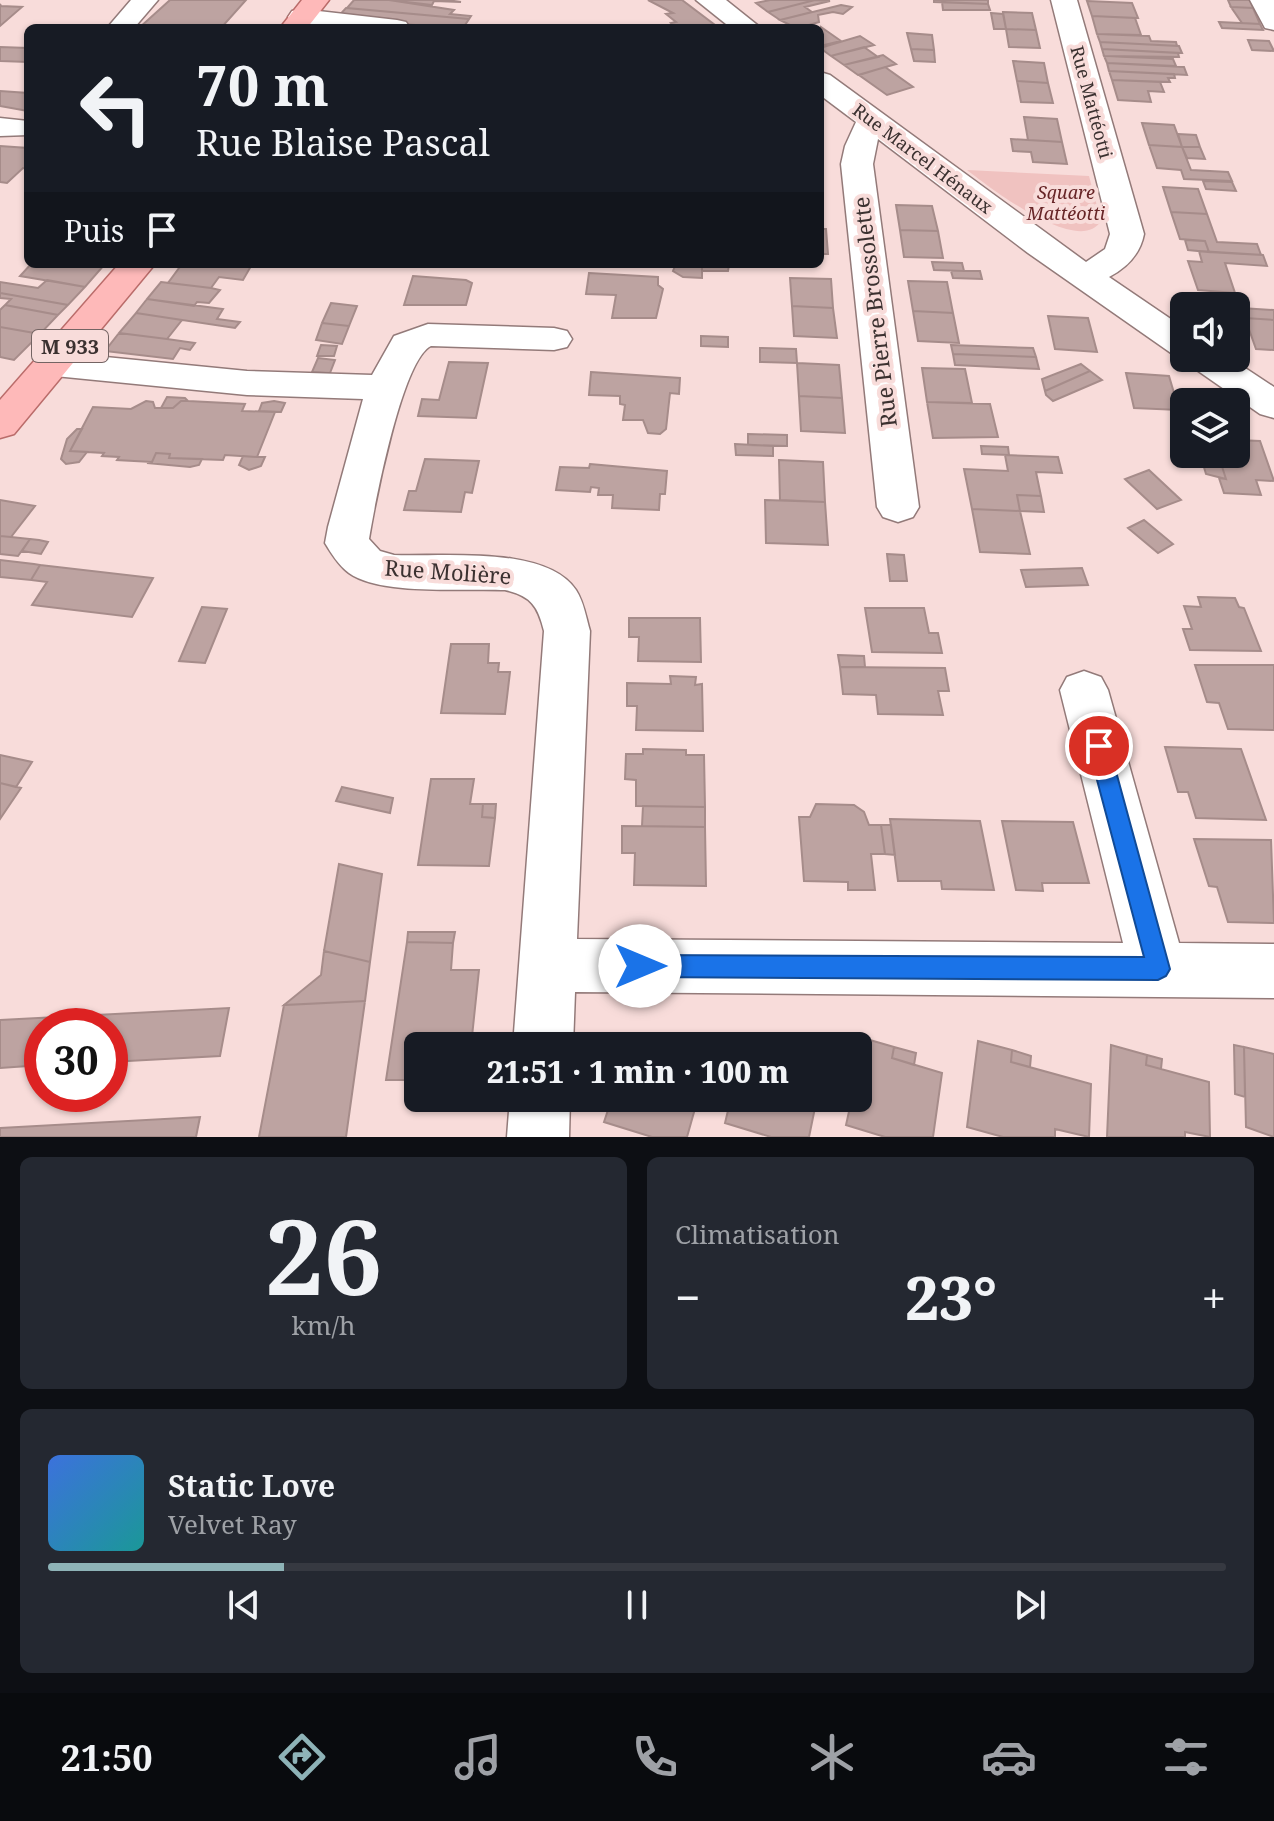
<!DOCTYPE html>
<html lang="fr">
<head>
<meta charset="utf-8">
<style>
	body { margin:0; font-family:"Noto Serif",serif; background:#242831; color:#f1f3f6; height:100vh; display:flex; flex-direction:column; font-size:30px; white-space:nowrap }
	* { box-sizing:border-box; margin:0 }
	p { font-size:26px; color:#9ea1a6 }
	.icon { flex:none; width:44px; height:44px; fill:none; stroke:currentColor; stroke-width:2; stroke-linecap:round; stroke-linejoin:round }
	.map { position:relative; height:1137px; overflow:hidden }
	.drawer { display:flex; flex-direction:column; gap:20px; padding:20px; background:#0d0f14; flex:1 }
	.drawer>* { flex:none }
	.banner { position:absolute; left:24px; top:24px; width:800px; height:244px; border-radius:12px; box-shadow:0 2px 6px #0004; background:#171b24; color:#f1f3f6; overflow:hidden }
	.controls { position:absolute; left:1170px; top:292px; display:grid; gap:16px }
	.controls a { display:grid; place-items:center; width:80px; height:80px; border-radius:12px; background:#171b24; box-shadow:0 2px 6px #0004; font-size:40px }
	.speed { position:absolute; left:24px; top:1008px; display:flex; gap:16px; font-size:40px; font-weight:700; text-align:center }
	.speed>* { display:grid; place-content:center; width:104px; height:104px; border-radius:50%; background:#171b24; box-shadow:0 2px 6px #0004; line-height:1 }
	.speed .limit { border:12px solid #d22; background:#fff; color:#111 }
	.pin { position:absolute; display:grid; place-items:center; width:68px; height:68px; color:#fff; margin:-34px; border:4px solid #fff; border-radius:50%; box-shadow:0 2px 8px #0007 }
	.me { position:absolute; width:88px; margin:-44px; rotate:90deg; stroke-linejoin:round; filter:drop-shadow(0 0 6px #0008) }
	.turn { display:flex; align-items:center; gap:28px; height:168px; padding:0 40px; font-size:36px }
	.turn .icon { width:104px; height:104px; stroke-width:2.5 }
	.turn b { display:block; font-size:56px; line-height:68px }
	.then { display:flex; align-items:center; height:76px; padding:0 40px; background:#0003; gap:16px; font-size:30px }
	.big { font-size:60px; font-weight:800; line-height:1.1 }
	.drawer .tile { flex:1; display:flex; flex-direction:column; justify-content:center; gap:12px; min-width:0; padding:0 28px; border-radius:12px; background:#242831 }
	.drawer .dial { align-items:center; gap:0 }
	.dial b { font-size:104px; line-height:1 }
	.song { display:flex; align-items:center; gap:24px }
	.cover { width:96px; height:96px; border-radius:12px; background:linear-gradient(135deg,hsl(220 70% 55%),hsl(180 70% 35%)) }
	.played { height:8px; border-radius:4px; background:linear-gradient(90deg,#8eb3b7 20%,#363941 20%) }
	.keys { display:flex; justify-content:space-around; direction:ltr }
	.heat { display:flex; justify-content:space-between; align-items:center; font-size:44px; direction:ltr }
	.drawer .tiles { flex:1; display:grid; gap:20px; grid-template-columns:1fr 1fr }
	.tile:last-child { grid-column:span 2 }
	.trip { position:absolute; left:404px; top:1032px; width:468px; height:80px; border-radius:12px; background:#171b24; box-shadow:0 2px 6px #0004; font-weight:800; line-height:80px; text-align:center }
	.menu { display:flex; height:128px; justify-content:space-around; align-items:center; background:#090b0e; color:#9ea1a6 }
	.menu .icon { width:56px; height:56px }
	.menu .on { color:#8eb3b7 }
	.menu b { font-size:36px; color:#f1f3f6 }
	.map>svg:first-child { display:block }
</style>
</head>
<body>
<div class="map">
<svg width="1274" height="1137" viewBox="0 0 1274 1137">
	<rect width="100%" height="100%" fill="#f8dcda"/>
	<!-- green -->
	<path fill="#f0c2c0" d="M967,170l122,6 12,45c-22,36 -112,-34 -134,-51z"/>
	<!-- building -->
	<path fill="#bda3a1" stroke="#a68c8a" stroke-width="2" d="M170,0h76l-25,28h-82z
		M389,0h58l14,2 -27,-1 -2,4z
		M389,0l65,10 -4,4 21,2 -2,3 -122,-11 7,-8z
		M648,0h34l37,28h-42l-6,-5 5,-1 -10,-8 7,-1z
		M770,0h45l-47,12 -12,-9z
		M815,0l15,1 -25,6 7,5 -32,8 -12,-8z
		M934,0h54v4l-54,-2z
		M1228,0h22l3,8 -22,-1z
		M1087,1l45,2 6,15 -46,-2z
		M942,2l46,2 2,6h-47z
		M0,4l1,2 21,1 -22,19z
		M841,5l11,2 -9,7 -10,-2 -15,3 1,7 -10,3 -13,3 -16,-8z
		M1231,7l22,1 7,16 -18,-1z
		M346,8l123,11 -6,9 -128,-8z
		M1003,12l29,1 4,17 -30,-1z
		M991,13l12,1 3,15h-12z
		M1092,16l43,2 6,17 -44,-1z
		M1219,22l41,2 3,6 -41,-2z
		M821,27l20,14 -21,5z
		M1006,29l30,1 4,18 -31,-1z
		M907,33l25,2 2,15 -23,-1z
		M1097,34l52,2 2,5 25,1 1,4 -77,-4z
		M860,36l14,9 -43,11 -11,-8z
		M1248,40l21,1 5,10 -22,-1z
		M1100,42l79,4 3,7 -80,-4z
		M0,47l28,1v14l-28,-1z
		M864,47l14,10 -34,8 -13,-9z
		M911,49l23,1 1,12 -21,-1z
		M1102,49l76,4 1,4 -75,-1z
		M883,55l13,9 -38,11 -14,-10z
		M1104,56l69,3 3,7 -69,-3z
		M1013,61l31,2 4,20 -31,-2z
		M1107,63l77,4 3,8 -78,-4z
		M885,67l28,20 -26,8 -28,-20z
		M1109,71l65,3 1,4h-7l2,4 -58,-2z
		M1112,80l48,2 4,10 -16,-1 3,11 -33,-2z
		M1017,81l31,2 5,20 -32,-1z
		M0,91l28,2v18l-28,-5z
		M1024,117l33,2 5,23 -34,-2z
		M1142,123l32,2 8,22 -33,-2z
		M1178,134l18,1 4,12h-18z
		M1011,139l51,3 5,22 -34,-2 -2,-10 -18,-1z
		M1149,145l33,2 9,23 37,2 4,9 -48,-2 -3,-9 -24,-2z
		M0,146l28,2v21l-5,-1 -16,15 -7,-1z
		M1182,147h18l5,12 -18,-1z
		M1203,181l29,1 4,9 -30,-2z
		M1163,187l35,2 9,25 -36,-2z
		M896,205l36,1 6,25 -38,-1z
		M1171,212l36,2 10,28 40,2 4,11 -52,-3 -4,-11 -25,-2z
		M820,229h6l2,25h-8z
		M900,230l38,1 5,27 -39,-1z
		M1185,240l20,1 4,11 -21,-2z
		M1199,251l64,4 4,11 -42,-3 10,30 -37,-3 -10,-29 14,1z
		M932,262l30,1 2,8 -30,-1z
		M31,264h74l-20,23 -65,-11z
		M182,264h77l-8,2 -8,14 -24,-3 -8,11 -43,-5z
		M702,264l27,1 -1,6h-26z
		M675,266l27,1v11l-19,-1 -10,-6z
		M951,271h29l2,8 -29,-1z
		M589,273l69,4v8l5,4 -7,29h-44l4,-23 -30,-1z
		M413,276l53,4 6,3 -6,22h-62z
		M790,278l41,1 2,29 -41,-2z
		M47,280l38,7 -17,18 -68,-12v-11l38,6z
		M908,281l39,1 6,31 -40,-2z
		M161,282l50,6 9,2 -11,13 -12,-1 -3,4 -47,-7z
		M0,294l1,-1 67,12 -10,10 -53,-10 6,-6 -11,-1z
		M147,299l76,10 -6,10 23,3 -5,6 -99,-15z
		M331,303l26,3 -8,20 -27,-3z
		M5,305l53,10 -18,19 -40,-7v-17z
		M792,306l41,2 4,30 -43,-2z
		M1241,308l33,2v10l-29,-2z
		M913,311l40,2 6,30 -41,-2z
		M136,313l46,7 -15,19 -48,-6z
		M1048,316l40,2 9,34 -42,-3z
		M1245,318l29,2v30l-18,-1z
		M322,323l27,3 -7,18 -26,-4z
		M0,327l40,7 -26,26 -14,-3z
		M119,333l48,6 28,4 -5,7 -10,-2 -7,11 -68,-8z
		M701,336l27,1v10l-27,-1z
		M321,345l16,1 -3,10h-17z
		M951,345l82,3 3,9 -83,-3z
		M760,348l36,1 1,14 -37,-1z
		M953,354l83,3 3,12 -84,-4z
		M318,358l17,2 -5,13 -18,-1z
		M449,362l39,1 -12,55 -58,-2 4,-17 17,1z
		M797,363l42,2 3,33 -43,-2z
		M1081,364l9,7 -45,20 -3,-12z
		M922,368l43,1 7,34 -45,-1z
		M1090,371l12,9 -49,21 -7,-6 -1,-4z
		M591,372l89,6 -1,16 -9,-1 -4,36 -6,5 -12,-1 -5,-13h-20l2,-15 -5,-1v-8l-31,-1z
		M1126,373l43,3 10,34 -45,-2z
		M799,396l43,2 3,35 -44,-2z
		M167,397l18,1 3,3h-7l-8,7h-12z
		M146,401l7,1 2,6h18l8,-7h7l57,3 -3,7 33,1 -18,45 -32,-2 -2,5 -54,-2 1,-4 -14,-1 -4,9 -35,-2 2,-3 -17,-1 2,-3 -34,-2 23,-44 38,2z
		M274,401l11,2 -4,9 -22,-1 3,-8z
		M927,402l63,2 8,33 -65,1z
		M77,429h5l-12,22 17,1 -8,10 -13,2 -5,-5 6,-20z
		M748,434l39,1v11l-39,-1z
		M1236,440l24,1 14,40 -18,-1 5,15 -37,-2 -5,-15 7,1 -8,-25h18z
		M735,444l38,2v10l-37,-1z
		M981,446l27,1 1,8 -27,-1z
		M156,453l14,1 -1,4 33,1 -3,6 -9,2 -43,-4 5,-1z
		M1200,454h18l8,25 -20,-5z
		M1005,455l53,2 4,16 -26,-1 5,24 -24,-1 3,16 -48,-2 -8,-40 44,2z
		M243,456l14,1h8l-4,9 -12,4 -10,-5z
		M425,459l54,2 -7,32 -7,-1 -4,20 -57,-2 5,-19h7z
		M779,460l44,2 2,40 -45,-2z
		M590,464l77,7 -2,23h-5l-1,16 -47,-2 1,-13h-15l1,-7 -8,-1 -1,5 -34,-2 4,-23 29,1z
		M1149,470l32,30 -24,9 -32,-30z
		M1017,495l24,1 3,16 -24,-1z
		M0,500l35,6 -24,31 -11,-1z
		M765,500l60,2 3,43 -62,-2z
		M972,509l48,2 10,43 -50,-2z
		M1144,520l29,24 -15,9 -30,-25z
		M0,536l11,1 19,2 -12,17 -18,-2z
		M30,539l9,1 9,2 -7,12 -19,-3z
		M887,554l17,1 3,26h-17z
		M0,560l34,4 6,1 -9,15 -31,-3z
		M40,565l113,13 -21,39 -100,-12 15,-23 -16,-2z
		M1082,568l6,17 -62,2 -5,-17z
		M1198,597l37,1 4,9 5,1 17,43 -71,-1 -7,-21h9l-8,-23 17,1z
		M202,607l25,2 -22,54 -26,-2z
		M865,608h59l5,25h9l4,20 -70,-1z
		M629,618h71l1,44 -63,-1 1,-24h-10z
		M451,644h38l-1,19h11l-1,9h12l-5,42 -64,-1z
		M838,655l26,1 1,11h-25z
		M1195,665h79v65l-46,-1 -9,-26 -12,-1z
		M840,667l105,1 4,23h-11l5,24 -65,-1 -2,-19 -33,-1z
		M670,676l26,1 -1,8 7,-1 1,47 -67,-1 1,-24h-10v-23l44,1z
		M1165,747l76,2 25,71 -70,-2 -8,-26h-10z
		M643,749l43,1v5h18l1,52 -69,-1v-26l-11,-1 1,-25h17z
		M0,755l32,7 -16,25 -16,-4z
		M431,779h43l-4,25h13l-1,13 13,1 -6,48 -71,-1z
		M0,783l21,5 -21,31z
		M342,787l51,11 -3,15 -54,-12z
		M483,804h13l-1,14 -13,-1z
		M816,804l38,1 10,7 5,13h12l4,29h-14l4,36h-27v-8l-44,-1 -5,-64h11z
		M643,806l62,1v20l-63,-1z
		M890,819l90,2 14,69 -52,-1 -1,-8h-43z
		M1002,821l71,1 16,61h-47l1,8 -27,-1z
		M881,825h10l4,30 -10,-1z
		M622,826l83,1 1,59 -72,-1 1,-32h-13z
		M1194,839l77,1 3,83 -46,-1 -11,-35 -8,-1z
		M339,864l43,10 -12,88 -46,-11z
		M408,932h47l-2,11 -46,-1z
		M407,942l46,1 -2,27h28l-8,76h-53v34h-32z
		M324,951l46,11 -5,39 -81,4 37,-30z
		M365,1001l-19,136h-87l25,-132z
		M229,1008l-9,48 -110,6v-36h-68v39l-42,3v-48z
		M631,1036l29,8v2h-32z
		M747,1036l28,9v1h-31z
		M863,1038l31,9 -2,11 50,15 -9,64h-48l-39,-12 6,-27h6v-32z
		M978,1041l34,9 -1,12 80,22 -2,53 -34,-8v8h-52l-36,-10z
		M1111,1045l36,10 -1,10 63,17 1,55 -25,-5v5h-78z
		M1234,1045l10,2 1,50 -10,-3z
		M894,1047l22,6 -2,12 -22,-7z
		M1244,1047l30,7v83l-28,-10z
		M1012,1050l19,6 -1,11 -19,-5z
		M1147,1055l15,4 -1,10 -15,-4z
		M612,1098h86l-11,39h-35l-48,-15z
		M731,1098h86l-8,39h-38l-46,-14z
		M200,1117l-4,20h-196v-9z"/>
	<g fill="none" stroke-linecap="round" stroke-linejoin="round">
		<defs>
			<path id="minor" d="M131,0h27l-24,28h-27z
				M696,0h30l35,28h-30z
				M1051,0h26l67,234c-4,21 -18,34 -35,43l75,51v28l-13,-3 -143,-100 -150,-114 -5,25 46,343 -6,10 -15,5 -15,-5 -6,-10 -36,-343 4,-18 11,-24 -36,-27v-23l10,3 256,187 19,-13 5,-15z
				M1250,0h24v30l-9,-2z
				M301,9l96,11 9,2 4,6h-83l-35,-5 -4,-6 4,-6z
				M0,118l28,3v14l-28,1z
				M428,324l126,4 13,3 5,8 -5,8 -13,3 -123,-4c-29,14 -56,157 -62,193l11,12 14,4c48,2 152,-10 182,35 8,12 10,28 14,41l-13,308 546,4 -63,-253 7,-13 17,-6 17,6 7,13 71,253 95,1v54l-699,-6 -2,54h-60l31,-415c-6,-25 -13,-35 -39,-41 -40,-2 -124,6 -156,-17 -10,-7 -18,-20 -24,-30l3,-16 35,-128 -116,-4 -192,-19 -13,-4 -6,-8 6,-8 13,-4 192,19 125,4 22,-39z
				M1185,358h45l44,29v31l-14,-4 -69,-48z
				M510,1098h60l-1,39h-62z"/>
			<path id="major" d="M302,0h27l-22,28h-27z
				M119,264h36l-141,170 -14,4v-38z"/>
		</defs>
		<!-- minor casing -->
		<use href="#minor" stroke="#937a79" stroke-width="3"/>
		<!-- major casing -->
		<use href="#major" stroke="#ba6c6a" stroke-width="3"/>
		<!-- minor -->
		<use href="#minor" fill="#fff" fill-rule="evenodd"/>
		<!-- major -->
		<use href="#major" fill="#feb9b9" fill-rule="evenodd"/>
	</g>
	<!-- route -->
	<path fill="#1a73e8" stroke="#114b97" stroke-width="2" d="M1099,738l10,8 61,223 -4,7 -8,4 -518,-3 -9,-4 -3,-7 3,-8 9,-3 504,2 -56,-211z"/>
	<g text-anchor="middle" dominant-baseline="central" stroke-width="8" stroke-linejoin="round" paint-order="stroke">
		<!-- far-street labels -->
		<g font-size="18" fill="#3b3130" stroke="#f8dcda">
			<text transform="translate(1092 102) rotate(75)">Rue Mattéotti</text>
			<text transform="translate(923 158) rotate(37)">Rue Marcel Hénaux</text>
		</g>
		<!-- far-park labels -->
		<g font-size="18" font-style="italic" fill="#672527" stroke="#f8dcda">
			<text x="1066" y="192">Square<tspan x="1066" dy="21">Mattéotti</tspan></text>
		</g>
		<!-- shield labels -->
		<rect fill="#f8dcda" stroke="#746463" stroke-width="2" x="32" y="330" width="76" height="32" rx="6"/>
		<g font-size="20" font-weight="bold" fill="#3b3130">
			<text x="70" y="346">M 933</text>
		</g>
		<!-- street labels -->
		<g font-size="22" fill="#3b3130" stroke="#f8dcda">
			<text transform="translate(874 312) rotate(-97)">Rue Pierre Brossolette</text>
			<text transform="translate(448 571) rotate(4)">Rue Molière</text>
		</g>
	</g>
</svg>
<div class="controls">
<a><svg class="icon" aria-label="sound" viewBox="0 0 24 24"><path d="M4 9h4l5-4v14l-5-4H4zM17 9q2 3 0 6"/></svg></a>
<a><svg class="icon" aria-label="layers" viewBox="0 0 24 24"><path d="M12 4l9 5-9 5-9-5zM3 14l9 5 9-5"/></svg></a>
</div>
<div class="speed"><div class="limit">30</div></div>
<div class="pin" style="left:1099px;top:746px;background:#d93025"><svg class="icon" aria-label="arrive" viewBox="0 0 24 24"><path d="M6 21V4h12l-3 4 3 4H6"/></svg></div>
<svg class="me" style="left:640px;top:966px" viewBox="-20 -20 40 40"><circle r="19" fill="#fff"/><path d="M0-13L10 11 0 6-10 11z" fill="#1a73e8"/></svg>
<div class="trip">21:51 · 1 min · 100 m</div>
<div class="banner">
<div class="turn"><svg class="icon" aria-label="left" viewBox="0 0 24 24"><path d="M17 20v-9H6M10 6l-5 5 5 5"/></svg><div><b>70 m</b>Rue Blaise Pascal</div></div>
<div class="then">Puis<svg class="icon" aria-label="arrive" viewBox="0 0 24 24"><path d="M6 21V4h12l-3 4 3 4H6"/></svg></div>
</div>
</div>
<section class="drawer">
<div class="tiles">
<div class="tile dial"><b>26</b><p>km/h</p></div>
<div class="tile"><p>Climatisation</p>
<div class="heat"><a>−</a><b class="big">23°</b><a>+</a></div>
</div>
<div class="tile">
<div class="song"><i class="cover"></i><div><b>Static Love</b><p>Velvet Ray</p></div></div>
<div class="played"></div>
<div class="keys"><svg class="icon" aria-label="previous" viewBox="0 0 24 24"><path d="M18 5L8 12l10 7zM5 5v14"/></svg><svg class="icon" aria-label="pause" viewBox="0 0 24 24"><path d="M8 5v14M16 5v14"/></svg><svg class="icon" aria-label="next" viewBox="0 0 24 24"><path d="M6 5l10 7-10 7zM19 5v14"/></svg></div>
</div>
</div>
</section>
<nav class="menu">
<b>21:50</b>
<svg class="icon on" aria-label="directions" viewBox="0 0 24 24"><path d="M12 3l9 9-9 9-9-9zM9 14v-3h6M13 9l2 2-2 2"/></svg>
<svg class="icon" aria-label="music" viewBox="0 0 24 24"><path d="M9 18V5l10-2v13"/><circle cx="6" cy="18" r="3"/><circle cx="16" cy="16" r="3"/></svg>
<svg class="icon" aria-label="phone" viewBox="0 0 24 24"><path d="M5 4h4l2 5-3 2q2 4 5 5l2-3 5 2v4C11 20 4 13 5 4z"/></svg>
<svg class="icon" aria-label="climate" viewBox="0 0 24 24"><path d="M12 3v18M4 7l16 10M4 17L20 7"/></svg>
<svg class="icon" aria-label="car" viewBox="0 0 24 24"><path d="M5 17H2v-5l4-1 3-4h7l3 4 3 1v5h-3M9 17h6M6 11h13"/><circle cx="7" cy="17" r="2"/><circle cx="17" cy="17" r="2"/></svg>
<svg class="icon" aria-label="filters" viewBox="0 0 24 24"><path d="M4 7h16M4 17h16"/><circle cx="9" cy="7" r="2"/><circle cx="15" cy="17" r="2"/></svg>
</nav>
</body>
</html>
